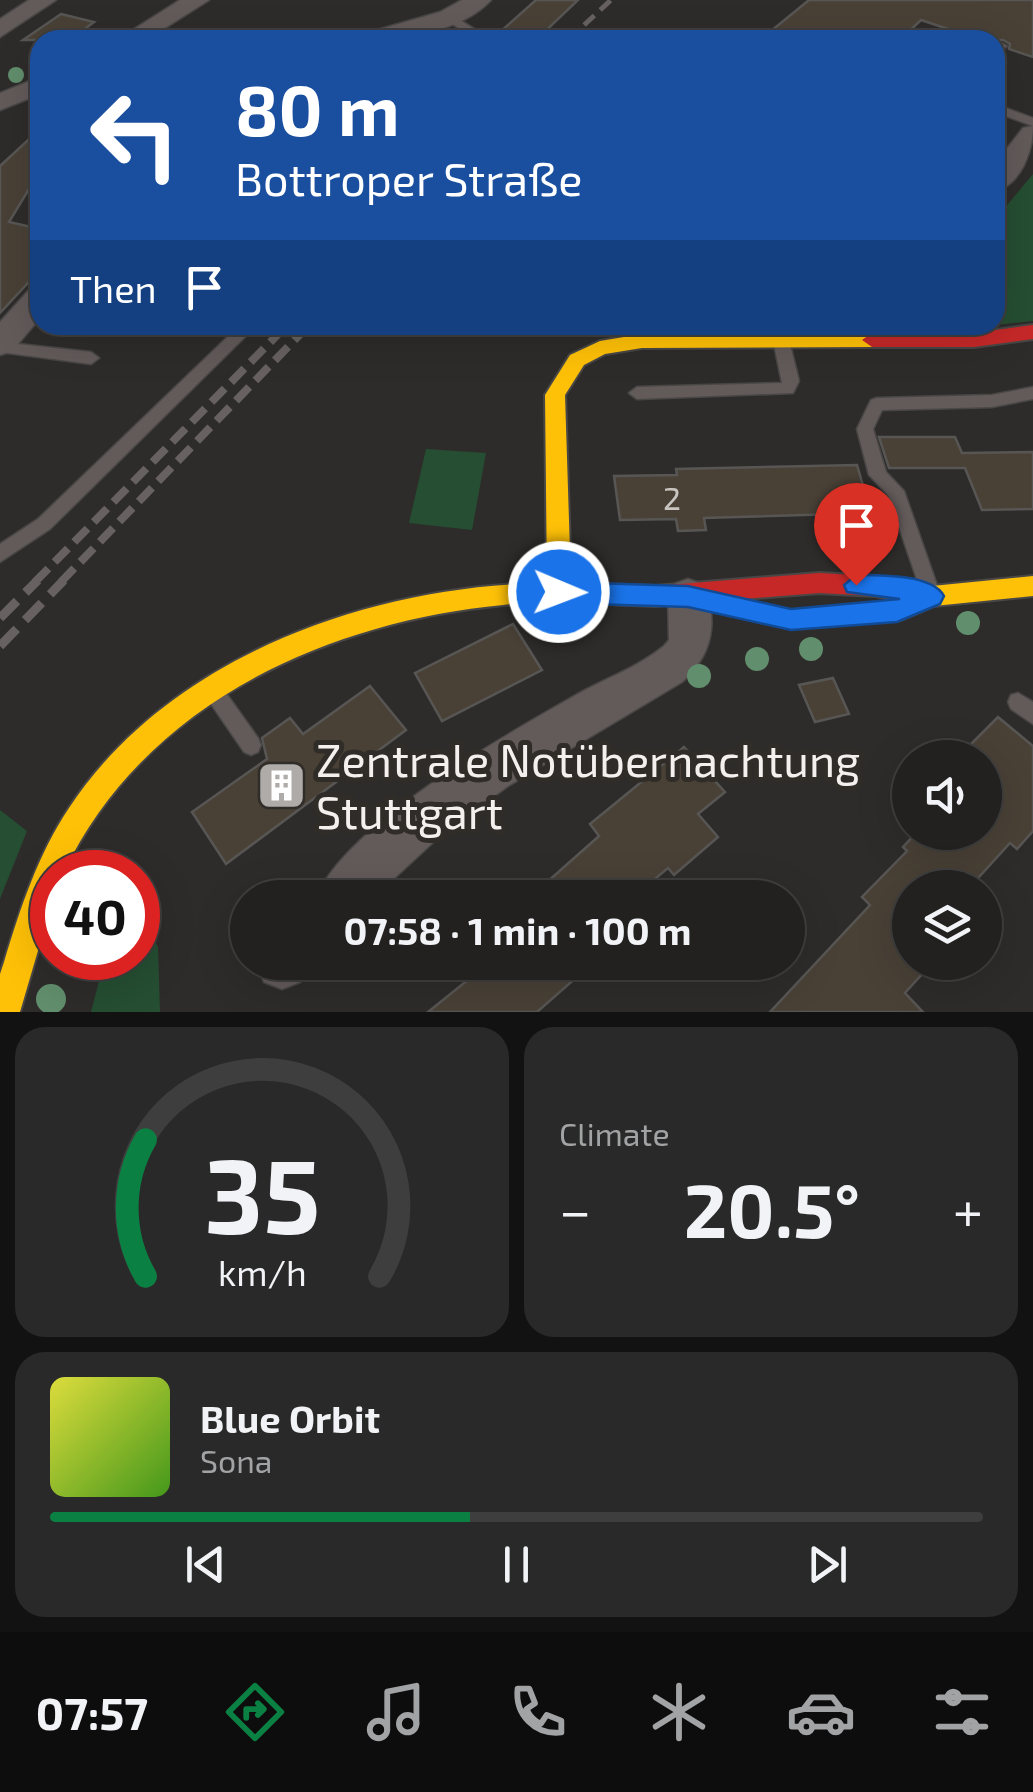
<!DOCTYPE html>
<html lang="en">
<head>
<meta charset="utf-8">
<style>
	body { margin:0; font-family:"Exo 2",sans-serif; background:#2a2929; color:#f1f3f6; height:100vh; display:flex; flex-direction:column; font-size:38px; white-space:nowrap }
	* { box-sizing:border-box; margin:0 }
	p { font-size:32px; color:#a2a3a5 }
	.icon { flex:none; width:55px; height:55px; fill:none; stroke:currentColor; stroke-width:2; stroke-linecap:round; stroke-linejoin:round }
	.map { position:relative; height:1012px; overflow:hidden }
	.side { display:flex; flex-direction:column; gap:15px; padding:15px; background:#131212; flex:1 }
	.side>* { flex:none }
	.hud { position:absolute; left:30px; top:30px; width:975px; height:305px; border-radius:30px; box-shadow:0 10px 40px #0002,0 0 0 2px #3f3e3e; background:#1a4fa0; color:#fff; overflow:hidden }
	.buttons { position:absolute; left:892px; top:740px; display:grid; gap:20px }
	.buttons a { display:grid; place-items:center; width:110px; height:110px; border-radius:50%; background:#222120; box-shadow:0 10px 40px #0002,0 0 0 2px #3f3e3e; font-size:50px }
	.speed { position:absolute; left:30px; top:850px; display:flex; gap:20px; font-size:50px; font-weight:700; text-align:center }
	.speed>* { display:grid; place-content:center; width:130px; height:130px; border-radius:50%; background:#222120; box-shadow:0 10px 40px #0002,0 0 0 2px #3f3e3e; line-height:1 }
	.speed .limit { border:15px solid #d22; background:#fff; color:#111 }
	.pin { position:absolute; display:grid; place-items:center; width:85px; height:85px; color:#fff; margin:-102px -42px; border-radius:50% 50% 50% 0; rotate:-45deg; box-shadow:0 0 10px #0007 }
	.pin .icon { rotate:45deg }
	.me { position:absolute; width:110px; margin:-55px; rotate:91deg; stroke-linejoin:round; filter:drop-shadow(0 0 8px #0008) }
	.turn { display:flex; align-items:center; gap:35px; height:210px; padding:0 40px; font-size:45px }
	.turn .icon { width:130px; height:130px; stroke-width:2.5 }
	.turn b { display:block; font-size:70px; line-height:85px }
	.then { display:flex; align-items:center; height:95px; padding:0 40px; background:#0003; gap:20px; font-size:38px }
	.big { font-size:75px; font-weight:700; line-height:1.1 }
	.side .card { flex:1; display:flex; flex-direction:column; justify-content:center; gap:15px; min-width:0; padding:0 35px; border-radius:30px; background:#2a2929 }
	.side .dial { align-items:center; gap:0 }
	.dial svg { height:260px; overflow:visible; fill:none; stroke:#3f3e3e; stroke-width:7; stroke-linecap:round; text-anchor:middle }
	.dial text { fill:#f1f3f6; stroke:none }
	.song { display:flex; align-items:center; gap:30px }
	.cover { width:120px; height:120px; border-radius:15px; background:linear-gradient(135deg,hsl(60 70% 55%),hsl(100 70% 35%)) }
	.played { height:10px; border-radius:5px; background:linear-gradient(90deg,#0b8043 45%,#3f3e3e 45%) }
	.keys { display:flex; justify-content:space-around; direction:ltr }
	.heat { display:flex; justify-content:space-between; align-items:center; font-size:55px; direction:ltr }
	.side .tiles { flex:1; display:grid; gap:15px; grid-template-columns:1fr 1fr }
	.card:last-child { grid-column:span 2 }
	.trip { position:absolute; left:230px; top:880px; width:575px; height:100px; border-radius:50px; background:#222120; box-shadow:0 10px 40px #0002,0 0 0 2px #3f3e3e; font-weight:700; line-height:100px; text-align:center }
	.menu { display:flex; height:160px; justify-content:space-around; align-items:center; background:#0e0d0d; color:#a2a3a5 }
	.menu .icon { width:70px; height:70px }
	.menu .current { color:#0b8043 }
	.menu b { font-size:45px; color:#f1f3f6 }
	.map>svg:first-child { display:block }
</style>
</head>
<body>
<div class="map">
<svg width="1033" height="1012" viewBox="0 0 1033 1012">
	<rect width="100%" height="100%" fill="#2e2c2a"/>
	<!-- green -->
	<path fill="#254e32" d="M1033,174v147l-38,4v-114l4,4z
		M426,449l60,4 -14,77 -63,-7z
		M0,810l27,21 -27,68z
		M138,931l13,4 7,12 2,65h-69l14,-54h33z"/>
	<!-- building -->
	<path fill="#494136" stroke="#585654" stroke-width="2.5" d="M536,0h42l-42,40h-45z
		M809,0h224v57l-24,-8 1,-5 -7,-4h-22l-60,-20 -21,20h-140z
		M61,14l33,8 -24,18h-47z
		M40,129v42l-31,51 31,7v41l-40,43v-147z
		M879,437h76l7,16 71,-1v57l-51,1 -17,-42h-76z
		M857,465l14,48 -167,5 2,12 -28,1 -2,-12 -56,1 -6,-44 63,-1 -1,-6z
		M513,624l29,46 -100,51 -27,-48z
		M833,678l16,36 -34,8 -16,-37z
		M370,686l36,44 -180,134 -34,-52 75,-53 -5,-21 28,-20 13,16z
		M998,717l35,29v85l-16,18 -7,-6 -41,45h-59v74h23l-28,31 18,19h-153l100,-107 -8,-8 45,-46 -4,-4 14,-15h68v-74h-10l-9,-9z
		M684,747l41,45 -27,22 20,23 -44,38 -6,-7 -36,30h-103l70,-62 -9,-12z
		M465,962h129l-57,50h-109l46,-37z"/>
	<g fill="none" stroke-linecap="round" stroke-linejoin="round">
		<defs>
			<path id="lane" d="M444,15h8l27,17 3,8h-12v-5l-26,-16z
				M1001,43l6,3 -12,9v-9z
				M995,104l38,14v8l-38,-14z
				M240,325h17l-207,204 -50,33v-18l38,-25z
				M781,335l8,5 10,41 -6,12 -156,6 -8,-6 8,-6 145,-4 -9,-43z
				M0,342l91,10 8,6 -8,6 -91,-12z
				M1033,387v12l-41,8 -110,3 -9,19 13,43 18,19 35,100 -2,6 -7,2 -7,-2 -35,-102 -19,-20 -12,-46 14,-29 6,-2 115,-3z
				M214,683l7,3 37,52 3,7 -3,7 -7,3 -7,-3 -37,-54 -3,-6 3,-6z
				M1018,693l15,9v22l-22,-15 -3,-7 3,-7z"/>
			<path id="street" d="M29,0h27l-56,37v-18z
				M180,0h29l-63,40h-29z
				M462,0h29c-30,33 -93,40 -134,40l3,-5 80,-23z
				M40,77v17l-40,16v-17z
				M1033,126c0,24 -11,58 -38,65v-27l28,-36z
				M40,287v31l-28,33 -12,4v-33l29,-32z
				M688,579l14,5c18,36 10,72 -20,98l-174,104 -66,48 -69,64h-57c30,-73 191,-164 260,-203 30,-17 61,-27 88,-49l5,-6 -1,-44 6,-12z
				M257,962h52l-9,20 -18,7 -18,-7z"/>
			<path id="slow" d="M872,333l10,7 -10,7 -230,1 -37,6 -21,11 -19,30 6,188 84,3 8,3 4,7 -4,7 -8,3c-50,-2 -101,-6 -152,-1 -177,17 -359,99 -439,267h-12v31l-32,109h-20v-38l4,-12c16,-53 34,-108 65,-154 100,-152 303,-223 478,-225l-2,-188 25,-40 30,-14 42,-7z
				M1033,576v20l-99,10 -33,14 -9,-3 -3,-7 3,-7 40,-17z"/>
			<path id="jam" d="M1033,325v14l-59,8h-102l-10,-7 10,-7h102z
				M819,573l57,3 56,10 8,3 4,7 -4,7 -8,3 -56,-10 -57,-3 -164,13 -8,-3 -4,-7 4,-7 8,-3z"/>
		</defs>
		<!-- lane casing -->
		<use href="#lane" stroke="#494746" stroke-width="3"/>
		<!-- street casing -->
		<use href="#street" stroke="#494746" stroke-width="3"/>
		<!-- slow casing -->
		<use href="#slow" stroke="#494746" stroke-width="4"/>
		<!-- jam casing -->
		<use href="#jam" stroke="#494746" stroke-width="4"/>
		<!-- lane -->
		<use href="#lane" fill="#635a5a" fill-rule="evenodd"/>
		<!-- street -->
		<use href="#street" fill="#635a5a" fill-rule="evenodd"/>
		<!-- slow -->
		<use href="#slow" fill="#ffc107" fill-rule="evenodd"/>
		<!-- jam -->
		<use href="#jam" fill="#c62828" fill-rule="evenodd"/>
		<!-- rail-far2 -->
		<path stroke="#676261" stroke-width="5" stroke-dasharray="14 8" stroke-linecap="butt" d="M568,40l43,-40"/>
		<!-- rail-far1 -->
		<path stroke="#676261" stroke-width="8" stroke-dasharray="19 9" stroke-linecap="butt" d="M35,582l252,-257
			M61,582l248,-257"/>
		<!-- rail -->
		<path stroke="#676261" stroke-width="9" stroke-dasharray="24 12" stroke-linecap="butt" d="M0,618l38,-38
			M0,646l64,-66"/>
	</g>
	<!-- trees -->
	<g fill="#618e6d">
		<circle cx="16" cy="75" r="8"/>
		<circle cx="968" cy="623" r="12"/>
		<circle cx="811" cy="649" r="12"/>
		<circle cx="757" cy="659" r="12"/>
		<circle cx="699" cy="676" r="12"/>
		<circle cx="51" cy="999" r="15"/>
	</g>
	<!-- route -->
	<path fill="#1a73e8" stroke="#114b97" stroke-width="2.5" d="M856,575c23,0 76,-1 88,21l-4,8 -43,18 -106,8 -103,-23 -129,-4 -12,-11 12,-10 129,4 103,23 109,-10 -53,-7 -3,-7z"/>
	<!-- icons -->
	<defs>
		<symbol id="building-square" viewBox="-11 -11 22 22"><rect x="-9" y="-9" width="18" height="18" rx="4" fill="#aeaba9" stroke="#302c28"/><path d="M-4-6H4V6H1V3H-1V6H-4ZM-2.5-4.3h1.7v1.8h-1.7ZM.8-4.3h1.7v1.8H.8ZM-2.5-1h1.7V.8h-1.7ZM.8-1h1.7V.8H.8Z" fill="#fff"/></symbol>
	</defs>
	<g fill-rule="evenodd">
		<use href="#building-square" x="254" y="758" width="55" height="55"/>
	</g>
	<g text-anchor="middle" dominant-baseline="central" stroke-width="10" stroke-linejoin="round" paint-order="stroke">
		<!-- number labels -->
		<g font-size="32" fill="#c8c4bf">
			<text x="672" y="497">2</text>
		</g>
		<!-- near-poi labels -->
		<g font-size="45" fill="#f3f0ed" stroke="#302c28" text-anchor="start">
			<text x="316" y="759">Zentrale Notübernachtung<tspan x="316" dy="52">Stuttgart</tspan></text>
		</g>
	</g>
</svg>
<div class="buttons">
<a><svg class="icon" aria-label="sound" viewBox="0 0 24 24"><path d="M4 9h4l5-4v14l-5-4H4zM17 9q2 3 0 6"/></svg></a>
<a><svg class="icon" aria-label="layers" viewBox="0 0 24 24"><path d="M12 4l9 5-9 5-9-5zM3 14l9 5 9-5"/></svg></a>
</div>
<div class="speed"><div class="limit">40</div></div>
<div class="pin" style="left:856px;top:585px;background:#d93025"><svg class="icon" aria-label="arrive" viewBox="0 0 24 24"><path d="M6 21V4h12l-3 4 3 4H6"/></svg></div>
<svg class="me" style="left:559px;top:592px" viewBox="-20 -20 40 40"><circle r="17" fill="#1a73e8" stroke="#fff" stroke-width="3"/><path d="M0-11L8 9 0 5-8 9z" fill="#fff"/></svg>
<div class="trip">07:58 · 1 min · 100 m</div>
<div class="hud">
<div class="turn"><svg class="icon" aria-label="left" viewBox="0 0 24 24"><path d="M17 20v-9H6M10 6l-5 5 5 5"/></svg><div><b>80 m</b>Bottroper Straße</div></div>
<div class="then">Then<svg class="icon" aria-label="arrive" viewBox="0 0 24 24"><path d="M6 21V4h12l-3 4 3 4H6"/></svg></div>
</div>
</div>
<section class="side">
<div class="tiles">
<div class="card dial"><svg viewBox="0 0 100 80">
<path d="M14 69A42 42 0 1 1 86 69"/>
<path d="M14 69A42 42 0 0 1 14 27" stroke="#0b8043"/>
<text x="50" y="56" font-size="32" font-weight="700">35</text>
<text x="50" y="72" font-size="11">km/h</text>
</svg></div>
<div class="card"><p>Climate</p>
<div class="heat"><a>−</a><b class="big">20.5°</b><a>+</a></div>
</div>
<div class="card">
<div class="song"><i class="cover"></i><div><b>Blue Orbit</b><p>Sona</p></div></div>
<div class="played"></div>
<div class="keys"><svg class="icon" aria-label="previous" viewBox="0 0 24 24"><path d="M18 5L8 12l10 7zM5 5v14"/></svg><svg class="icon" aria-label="pause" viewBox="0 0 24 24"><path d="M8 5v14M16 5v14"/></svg><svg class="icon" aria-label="next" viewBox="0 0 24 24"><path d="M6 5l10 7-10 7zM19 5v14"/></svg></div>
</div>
</div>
</section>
<nav class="menu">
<b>07:57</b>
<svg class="icon current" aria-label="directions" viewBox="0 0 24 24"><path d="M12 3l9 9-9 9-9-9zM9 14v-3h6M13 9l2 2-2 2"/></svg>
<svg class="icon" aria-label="music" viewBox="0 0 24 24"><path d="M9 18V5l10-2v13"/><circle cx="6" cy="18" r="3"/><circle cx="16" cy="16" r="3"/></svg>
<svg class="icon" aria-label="phone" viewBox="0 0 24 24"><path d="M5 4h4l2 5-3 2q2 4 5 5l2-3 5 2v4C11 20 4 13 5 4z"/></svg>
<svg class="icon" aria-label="climate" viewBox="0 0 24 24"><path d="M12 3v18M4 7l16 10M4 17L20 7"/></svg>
<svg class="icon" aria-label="car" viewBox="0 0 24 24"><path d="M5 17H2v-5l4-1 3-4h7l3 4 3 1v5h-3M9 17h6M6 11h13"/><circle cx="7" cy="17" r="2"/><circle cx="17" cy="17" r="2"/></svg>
<svg class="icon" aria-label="filters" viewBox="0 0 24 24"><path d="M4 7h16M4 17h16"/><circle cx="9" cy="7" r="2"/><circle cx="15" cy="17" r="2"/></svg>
</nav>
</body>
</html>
